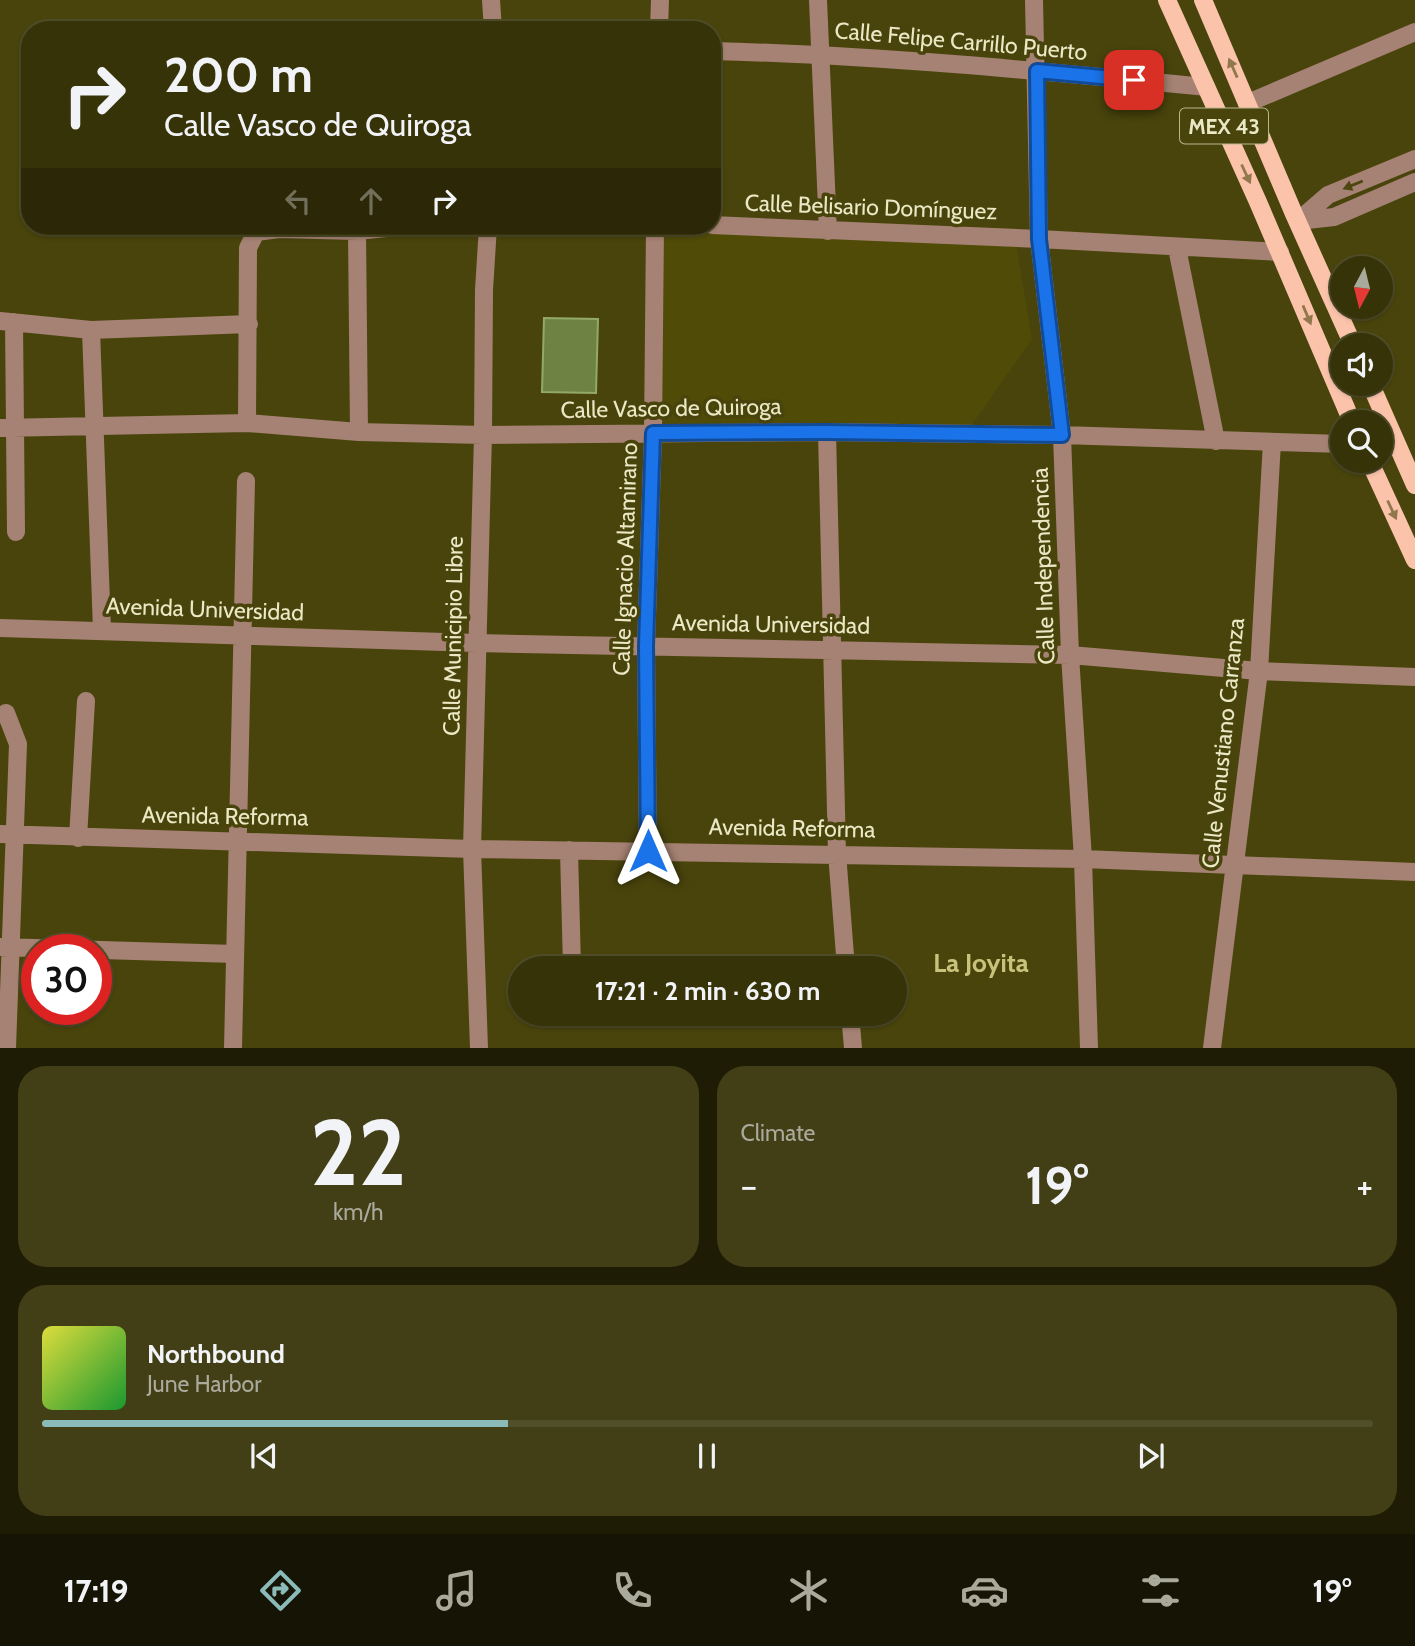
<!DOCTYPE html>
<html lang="en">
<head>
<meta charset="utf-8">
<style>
	body { margin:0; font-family:Cabin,sans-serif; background:#423f17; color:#f1f3f6; height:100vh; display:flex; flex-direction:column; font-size:26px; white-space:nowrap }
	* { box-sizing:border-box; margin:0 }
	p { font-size:23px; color:#aaaa9c }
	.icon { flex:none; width:38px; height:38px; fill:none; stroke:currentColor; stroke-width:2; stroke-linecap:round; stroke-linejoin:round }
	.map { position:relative; height:1048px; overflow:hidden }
	.side { display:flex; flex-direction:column; gap:18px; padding:18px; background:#1e1c05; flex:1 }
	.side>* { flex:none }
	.hud { position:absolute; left:21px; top:21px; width:700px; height:214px; border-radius:28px; box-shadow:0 2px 5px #0004,0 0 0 2px #514e2a; background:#373309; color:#f1f3f6; overflow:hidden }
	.needle { width:46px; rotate:187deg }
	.tools { position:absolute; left:1330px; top:256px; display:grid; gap:14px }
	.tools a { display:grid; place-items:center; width:63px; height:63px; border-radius:50%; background:#373309; box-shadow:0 2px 5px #0004,0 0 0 2px #514e2a; font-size:35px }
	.speed { position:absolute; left:21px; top:934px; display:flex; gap:14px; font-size:35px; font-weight:700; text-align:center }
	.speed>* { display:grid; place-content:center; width:91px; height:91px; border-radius:50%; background:#373309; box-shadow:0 2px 5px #0004,0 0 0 2px #514e2a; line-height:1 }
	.speed .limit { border:10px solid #d22; background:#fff; color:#111 }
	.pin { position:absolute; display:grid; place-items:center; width:60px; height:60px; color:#fff; margin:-30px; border-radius:14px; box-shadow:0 4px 10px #0006 }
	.me { position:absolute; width:77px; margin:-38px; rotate:0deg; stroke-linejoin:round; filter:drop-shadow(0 0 5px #0008) }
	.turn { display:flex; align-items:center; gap:24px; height:147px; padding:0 28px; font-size:32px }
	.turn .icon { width:91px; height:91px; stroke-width:2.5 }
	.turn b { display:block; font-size:49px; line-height:60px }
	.lanes { display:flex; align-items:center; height:66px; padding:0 28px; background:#0003; justify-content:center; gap:35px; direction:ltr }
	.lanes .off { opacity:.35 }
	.big { font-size:52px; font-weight:700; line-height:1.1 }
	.side .card { flex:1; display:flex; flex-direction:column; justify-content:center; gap:10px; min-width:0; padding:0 24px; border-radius:28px; background:#423f17 }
	.side .dial { align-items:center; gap:0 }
	.dial b { font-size:91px; line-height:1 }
	.song { display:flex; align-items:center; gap:21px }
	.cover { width:84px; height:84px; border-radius:10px; background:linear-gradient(135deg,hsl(60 70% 55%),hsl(130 70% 35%)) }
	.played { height:7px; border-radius:4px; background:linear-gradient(90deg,#8bbbb9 35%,#514e2a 35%) }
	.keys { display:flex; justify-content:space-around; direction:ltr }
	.heat { display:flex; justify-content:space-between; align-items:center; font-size:38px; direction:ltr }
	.side .tiles { flex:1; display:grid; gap:18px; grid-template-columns:1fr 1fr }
	.card:last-child { grid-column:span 2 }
	.trip { position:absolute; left:508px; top:956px; width:399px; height:70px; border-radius:35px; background:#373309; box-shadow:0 2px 5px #0004,0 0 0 2px #514e2a; font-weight:700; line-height:70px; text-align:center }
	.tab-bar { display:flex; height:112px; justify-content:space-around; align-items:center; background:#161404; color:#aaaa9c }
	.tab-bar .icon { width:49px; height:49px }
	.tab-bar .selected { color:#8bbbb9 }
	.tab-bar b { font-size:32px; color:#f1f3f6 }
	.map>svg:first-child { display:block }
</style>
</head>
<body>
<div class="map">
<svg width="1415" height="1048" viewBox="0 0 1415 1048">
	<rect width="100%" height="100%" fill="#49440c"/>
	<!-- built -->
	<path fill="#514b08" d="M655,226h57l303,12 17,101 -66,94h-313z"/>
	<!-- building -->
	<path fill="#6e8343" stroke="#93a968" stroke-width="2" d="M544,318l54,1 -2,74 -54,-1z"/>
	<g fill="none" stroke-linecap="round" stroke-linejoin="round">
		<!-- minor -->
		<path stroke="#a58273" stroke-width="18" d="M491,0l2,30
			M818,0l10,231
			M1034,0l5,239 23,196 8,220 13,204 6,189
			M659,30l1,-30
			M712,51c165,4 329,20 494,36
			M1248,103l167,-71
			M1298,221l30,-26 87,-36
			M1298,221l36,-4 81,-35
			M712,225l327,14 241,13
			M357,231l2,201
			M1177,248l39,193
			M0,321l91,9 158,-6
			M14,322l2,210
			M91,330l11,300
			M247,423l1,-175 8,-16 23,-3 78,2 49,-5
			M0,428l247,-5 112,9 124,3 344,-3 235,3 280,9
			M827,432l10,421 9,115
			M0,628l476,15 594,12 189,16 156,6
			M6,713l12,31 -11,304
			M0,834l472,15 611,10 332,13
			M78,838l8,-137
			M569,850l3,118
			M648,851l-2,-205 7,-213 2,-207
			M1,947l234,7
			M850,1013l3,35
			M233,1048l13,-567
			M479,1048l-7,-199 11,-414 1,-145 4,-64
			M1212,1048l47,-377 13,-229"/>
		<!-- major -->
		<path stroke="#fcc3ab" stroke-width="18" d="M1167,0l91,202 94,220
			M1203,0l91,214 59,131
			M1370,383l45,102
			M1369,460l46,100"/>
	</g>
	<!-- one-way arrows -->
	<defs><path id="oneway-solid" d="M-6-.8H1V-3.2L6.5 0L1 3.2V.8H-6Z" transform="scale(1.75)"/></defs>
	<g fill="#91774c">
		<use href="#oneway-solid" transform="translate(1233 68) rotate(-114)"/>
		<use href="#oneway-solid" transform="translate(1246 174) rotate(65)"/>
		<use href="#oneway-solid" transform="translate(1307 315) rotate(67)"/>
		<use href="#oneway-solid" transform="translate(1392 510) rotate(65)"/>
	</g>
	<use fill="#4e4711" href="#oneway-solid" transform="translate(1353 185) rotate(158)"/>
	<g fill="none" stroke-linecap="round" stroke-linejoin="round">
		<defs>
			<path id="route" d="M648,851l-2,-205 7,-213 174,-1 235,3 -23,-196 -2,-168 97,9"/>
		</defs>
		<!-- route casing -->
		<use href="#route" stroke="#114b97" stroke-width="18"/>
		<!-- route -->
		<use href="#route" stroke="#1a73e8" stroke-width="12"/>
	</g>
	<g text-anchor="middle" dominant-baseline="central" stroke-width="7" stroke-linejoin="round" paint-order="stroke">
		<!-- shield labels -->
		<rect fill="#49440c" stroke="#bab78e" stroke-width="2" x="1180" y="108.5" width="88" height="35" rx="5"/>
		<g font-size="21" font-weight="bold" fill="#ebe8c5">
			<text x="1224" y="126">MEX 43</text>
		</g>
		<!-- street labels -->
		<g font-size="23" fill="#ebe8c5" stroke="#49440c">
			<text transform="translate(961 41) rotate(5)">Calle Felipe Carrillo Puerto</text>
			<text transform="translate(871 207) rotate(2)">Calle Belisario Domínguez</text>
			<text transform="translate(671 408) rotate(-1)">Calle Vasco de Quiroga</text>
			<text transform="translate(625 559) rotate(-88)">Calle Ignacio Altamirano</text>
			<text transform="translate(1043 566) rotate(-92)">Calle Independencia</text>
			<text transform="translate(205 609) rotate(2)">Avenida Universidad</text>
			<text transform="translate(771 624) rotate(1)">Avenida Universidad</text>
			<text transform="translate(453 636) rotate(-89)">Calle Municipio Libre</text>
			<text transform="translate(1223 743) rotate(-84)">Calle Venustiano Carranza</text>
			<text transform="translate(225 816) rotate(1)">Avenida Reforma</text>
			<text transform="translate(792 828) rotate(1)">Avenida Reforma</text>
		</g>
		<!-- quarter labels -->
		<g font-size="26" font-weight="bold" fill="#c8c27b" stroke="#49440c">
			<text x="981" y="963">La Joyita</text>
		</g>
	</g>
</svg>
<div class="tools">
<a><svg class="needle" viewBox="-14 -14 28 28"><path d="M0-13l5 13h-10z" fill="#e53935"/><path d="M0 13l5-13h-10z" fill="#aaaa9c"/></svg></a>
<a><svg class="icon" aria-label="sound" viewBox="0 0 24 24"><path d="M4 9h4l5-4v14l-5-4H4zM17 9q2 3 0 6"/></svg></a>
<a><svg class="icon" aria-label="search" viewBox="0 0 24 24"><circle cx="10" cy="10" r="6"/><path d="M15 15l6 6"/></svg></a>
</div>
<div class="speed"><div class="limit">30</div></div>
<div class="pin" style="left:1134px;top:80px;background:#d93025"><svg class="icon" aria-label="arrive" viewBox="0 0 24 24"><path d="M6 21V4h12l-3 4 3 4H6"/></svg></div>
<svg class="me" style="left:648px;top:851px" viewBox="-20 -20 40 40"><path d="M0-17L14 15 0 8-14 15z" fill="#1a73e8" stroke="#fff" stroke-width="4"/></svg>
<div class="trip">17:21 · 2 min · 630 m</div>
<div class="hud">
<div class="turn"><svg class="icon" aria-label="right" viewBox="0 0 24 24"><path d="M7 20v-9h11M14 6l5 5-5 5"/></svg><div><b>200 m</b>Calle Vasco de Quiroga</div></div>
<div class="lanes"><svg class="icon off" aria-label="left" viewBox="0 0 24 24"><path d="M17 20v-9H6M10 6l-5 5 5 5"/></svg><svg class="icon off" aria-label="ahead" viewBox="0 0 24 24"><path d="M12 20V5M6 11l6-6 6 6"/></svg><svg class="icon" aria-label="right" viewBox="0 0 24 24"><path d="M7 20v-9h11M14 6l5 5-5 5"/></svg></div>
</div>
</div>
<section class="side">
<div class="tiles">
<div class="card dial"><b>22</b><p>km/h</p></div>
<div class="card"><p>Climate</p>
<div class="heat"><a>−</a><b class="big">19°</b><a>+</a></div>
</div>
<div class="card">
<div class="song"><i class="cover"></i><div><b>Northbound</b><p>June Harbor</p></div></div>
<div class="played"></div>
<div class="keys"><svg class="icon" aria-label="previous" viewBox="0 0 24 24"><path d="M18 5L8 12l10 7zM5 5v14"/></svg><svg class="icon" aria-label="pause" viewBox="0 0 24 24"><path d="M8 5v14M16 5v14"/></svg><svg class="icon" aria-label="next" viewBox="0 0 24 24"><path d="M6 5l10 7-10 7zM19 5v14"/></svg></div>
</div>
</div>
</section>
<nav class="tab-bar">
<b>17:19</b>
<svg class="icon selected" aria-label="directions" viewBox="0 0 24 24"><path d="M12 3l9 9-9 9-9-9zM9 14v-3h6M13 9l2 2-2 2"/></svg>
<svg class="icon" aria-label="music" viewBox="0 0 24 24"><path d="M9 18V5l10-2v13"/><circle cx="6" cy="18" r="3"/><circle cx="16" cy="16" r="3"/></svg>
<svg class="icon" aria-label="phone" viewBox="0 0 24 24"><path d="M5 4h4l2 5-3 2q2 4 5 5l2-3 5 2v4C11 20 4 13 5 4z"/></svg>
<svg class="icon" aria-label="climate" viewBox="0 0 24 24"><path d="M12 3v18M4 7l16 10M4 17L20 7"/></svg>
<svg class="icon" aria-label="car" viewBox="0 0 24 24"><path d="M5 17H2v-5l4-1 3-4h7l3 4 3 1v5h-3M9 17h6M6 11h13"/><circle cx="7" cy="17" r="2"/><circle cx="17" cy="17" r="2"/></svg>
<svg class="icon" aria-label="filters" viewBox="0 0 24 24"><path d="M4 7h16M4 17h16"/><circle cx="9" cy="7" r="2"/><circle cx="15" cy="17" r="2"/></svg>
<b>19°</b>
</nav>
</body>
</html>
